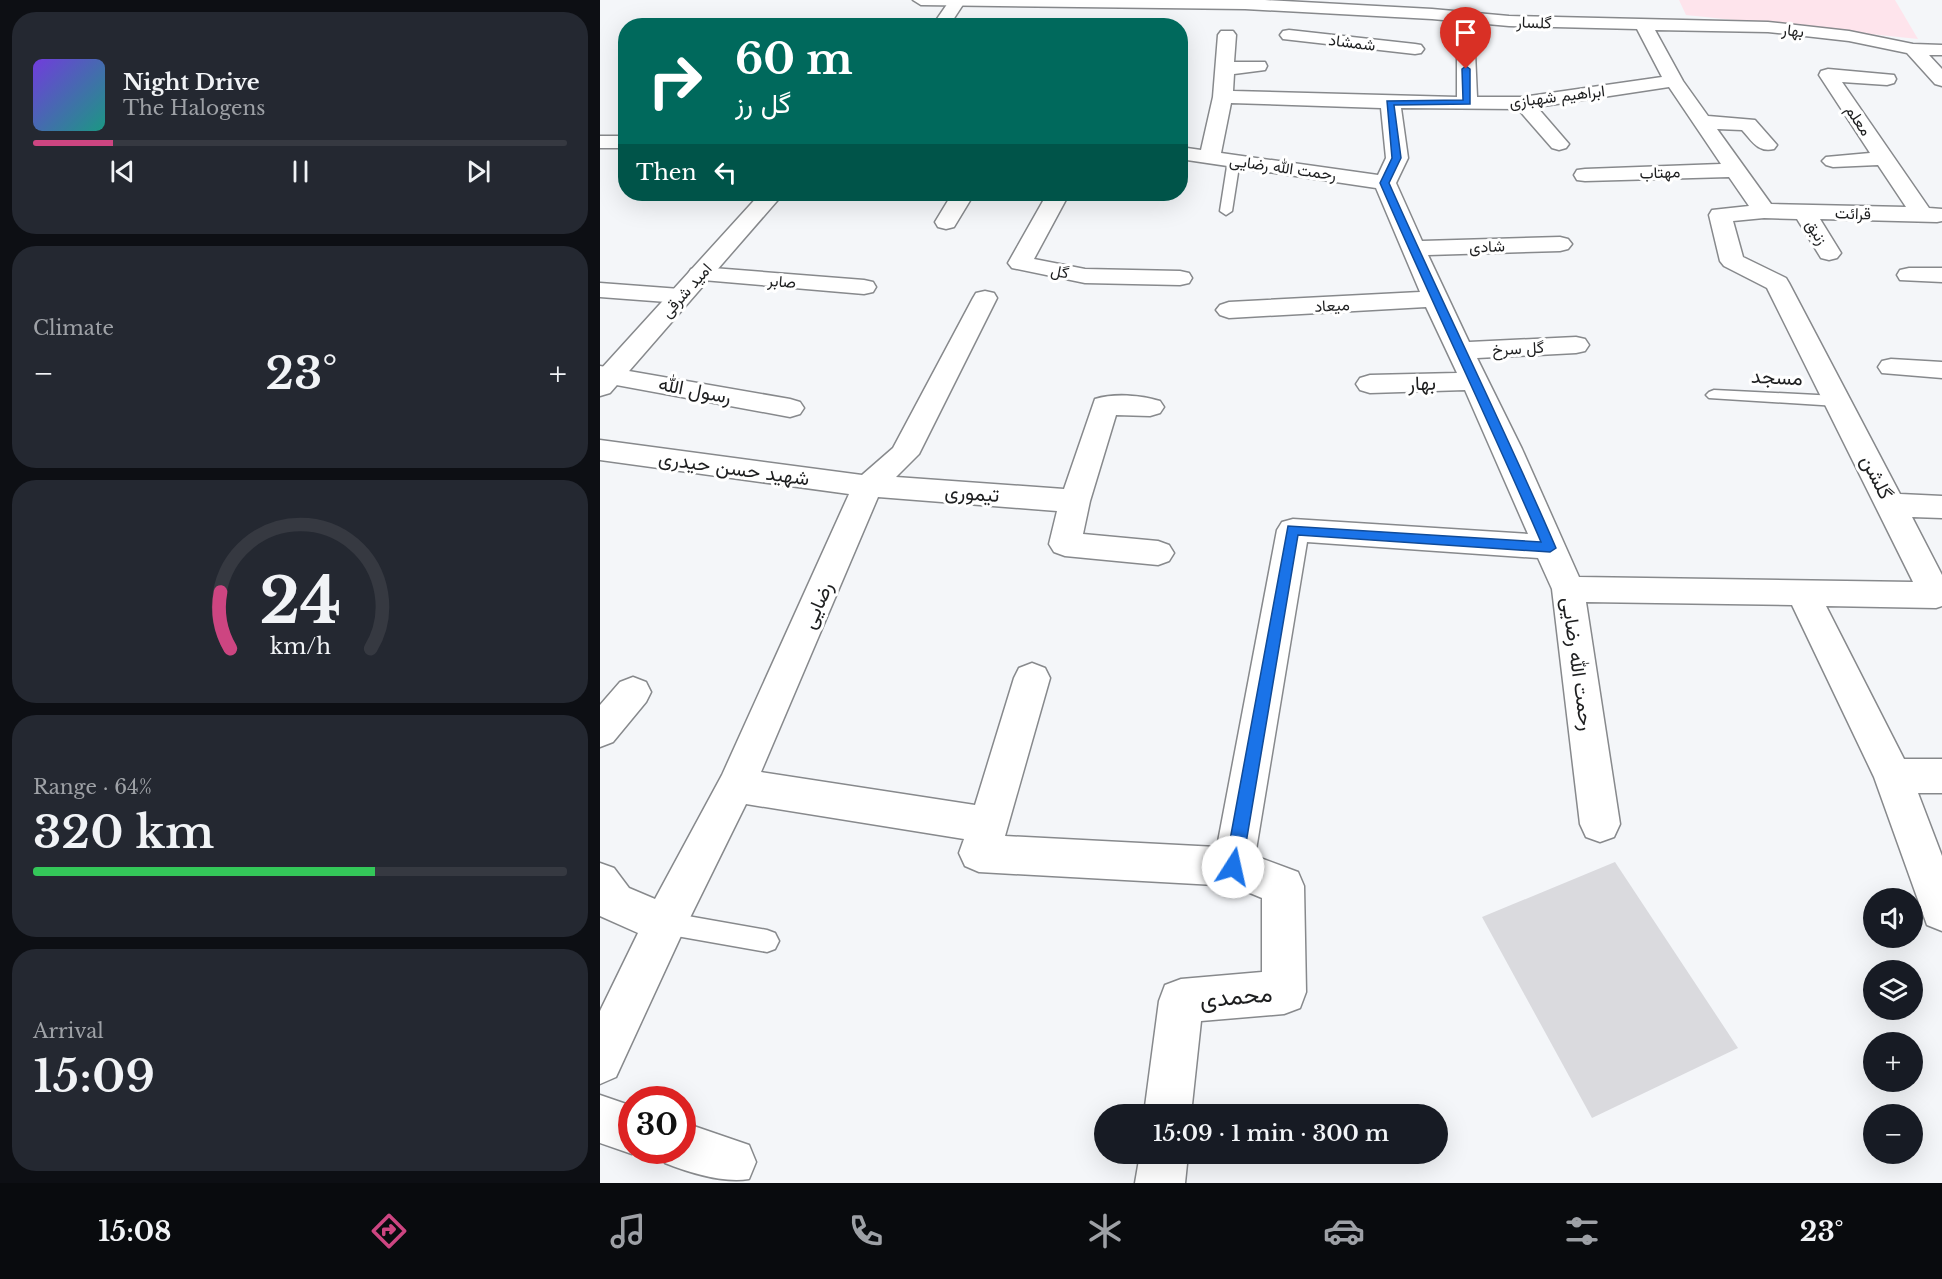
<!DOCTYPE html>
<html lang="en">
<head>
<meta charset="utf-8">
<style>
	body { margin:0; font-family:"Libre Baskerville",Vazirmatn,serif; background:#242831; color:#f1f3f6; height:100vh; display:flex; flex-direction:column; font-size:22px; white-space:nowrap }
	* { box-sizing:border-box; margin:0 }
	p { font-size:20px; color:#9ea1a6 }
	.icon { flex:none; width:33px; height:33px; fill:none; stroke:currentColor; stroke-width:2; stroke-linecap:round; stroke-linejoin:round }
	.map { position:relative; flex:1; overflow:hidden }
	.side { display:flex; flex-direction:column; gap:12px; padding:12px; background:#0d0f14; width:600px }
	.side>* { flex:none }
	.hud { position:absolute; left:18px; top:18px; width:570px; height:183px; border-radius:24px; box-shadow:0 6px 24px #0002; background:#00695c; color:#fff; overflow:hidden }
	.controls { position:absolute; left:1263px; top:888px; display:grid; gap:12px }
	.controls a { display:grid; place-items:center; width:60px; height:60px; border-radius:50%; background:#171b24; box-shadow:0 6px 24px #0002; font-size:30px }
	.speed { position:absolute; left:18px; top:1086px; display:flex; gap:12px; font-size:30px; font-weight:700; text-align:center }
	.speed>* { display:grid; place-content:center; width:78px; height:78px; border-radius:50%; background:#171b24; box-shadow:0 6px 24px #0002; line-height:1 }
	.speed .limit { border:9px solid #d22; background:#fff; color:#111 }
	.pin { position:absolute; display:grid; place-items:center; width:51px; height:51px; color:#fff; margin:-62px -26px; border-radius:50% 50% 50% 0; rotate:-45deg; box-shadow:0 0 6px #0007 }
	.pin .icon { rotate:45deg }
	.me { position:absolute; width:66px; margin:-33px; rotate:10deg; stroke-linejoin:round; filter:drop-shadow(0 0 4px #0008) }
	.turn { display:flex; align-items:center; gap:21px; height:126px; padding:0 18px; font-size:27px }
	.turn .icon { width:78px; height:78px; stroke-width:2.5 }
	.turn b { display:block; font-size:42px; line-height:51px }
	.then { display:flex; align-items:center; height:57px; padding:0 18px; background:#0003; gap:12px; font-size:22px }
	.big { font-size:45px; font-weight:600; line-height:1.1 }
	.side .card { flex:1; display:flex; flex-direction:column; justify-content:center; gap:9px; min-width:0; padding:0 21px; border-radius:24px; background:#242831 }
	.side .dial { align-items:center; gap:0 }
	.dial svg { height:156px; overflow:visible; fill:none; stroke:#363941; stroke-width:7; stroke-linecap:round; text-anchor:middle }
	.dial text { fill:#f1f3f6; stroke:none }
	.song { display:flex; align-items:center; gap:18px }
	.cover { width:72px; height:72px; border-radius:9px; background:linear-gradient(135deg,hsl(260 70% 55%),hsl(170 70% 35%)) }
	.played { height:6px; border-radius:3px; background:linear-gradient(90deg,#cd4581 15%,#363941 15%) }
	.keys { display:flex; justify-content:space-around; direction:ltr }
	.heat { display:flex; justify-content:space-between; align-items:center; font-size:33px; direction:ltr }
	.charge { height:9px; border-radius:4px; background:linear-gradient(90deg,#34c759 64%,#363941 0) }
	.trip { position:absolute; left:494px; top:1104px; width:354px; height:60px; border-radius:30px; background:#171b24; box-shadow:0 6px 24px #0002; font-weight:600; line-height:60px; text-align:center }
	.menu { display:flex; height:96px; justify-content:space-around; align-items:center; background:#090b0e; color:#9ea1a6 }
	.menu .icon { width:42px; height:42px }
	.menu .selected { color:#cd4581 }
	.menu b { font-size:27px; color:#f1f3f6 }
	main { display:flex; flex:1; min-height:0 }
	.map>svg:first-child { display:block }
</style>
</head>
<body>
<main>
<section class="side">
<div class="card">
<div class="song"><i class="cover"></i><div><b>Night Drive</b><p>The Halogens</p></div></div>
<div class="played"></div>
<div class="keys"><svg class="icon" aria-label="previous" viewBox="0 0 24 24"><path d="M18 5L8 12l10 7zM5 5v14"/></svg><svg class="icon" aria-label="pause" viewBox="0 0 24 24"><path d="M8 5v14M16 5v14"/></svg><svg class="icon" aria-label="next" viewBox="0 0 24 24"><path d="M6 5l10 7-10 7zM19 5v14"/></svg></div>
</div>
<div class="card"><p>Climate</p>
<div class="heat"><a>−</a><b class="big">23°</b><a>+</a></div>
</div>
<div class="card dial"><svg viewBox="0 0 100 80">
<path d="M14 69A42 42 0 1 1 86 69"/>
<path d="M14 69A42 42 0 0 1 9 40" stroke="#cd4581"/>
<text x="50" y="56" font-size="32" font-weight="700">24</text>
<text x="50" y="72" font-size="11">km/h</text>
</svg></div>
<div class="card"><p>Range · 64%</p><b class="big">320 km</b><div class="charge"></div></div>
<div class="card"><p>Arrival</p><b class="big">15:09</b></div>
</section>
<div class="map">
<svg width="1342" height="1183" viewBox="0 0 1342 1183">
	<rect width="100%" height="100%" fill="#f4f6f9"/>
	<!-- education -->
	<path fill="#fee4ec" d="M1079,0h216l23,39 -232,-24z"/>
	<!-- building -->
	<path fill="#dadade" d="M1015,862l123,186 -146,70 -110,-201z"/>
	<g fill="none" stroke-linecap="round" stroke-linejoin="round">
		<defs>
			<path id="lane" d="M634,157l6,3 -8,51 -6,4 -6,-4 8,-51z
				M1114,390l123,6 8,5 -8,5 -128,-8 -3,-3 3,-3z
				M65,912l102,18 8,3 4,8 -4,8 -8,3 -102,-18 -8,-3 -3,-8 3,-8z"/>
			<path id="street" d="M313,0h352l167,9 77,7 259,6 81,9 64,13 29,1v10h-13l13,14v17l-7,-2 -28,-31 -58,-12 -81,-9 -113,-2 28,51 25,35 47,4 22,25 -3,4c-16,4 -22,-8 -32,-19l-25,-1 54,75 135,3 -28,-42 -45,2 -7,-2 -4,-4 4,-4 44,-4 -51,-78 2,-4 7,-2 66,6 2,4 -2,4 -7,2 -45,-3 87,126 13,1v12l-5,1 -117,-3 21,34 -4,5 -8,2 -8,-2 -24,-39 -33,-1 -31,3 10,36 43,21 3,5 111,211 42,2v22l-30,-1 30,58v31l-6,2 -110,-2 78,153h38v34h-24l24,63v75l-15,-6 -53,-148 -82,-172 -206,-3 34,222 -6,13 -14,5 -14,-5 -6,-13 -28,-235 -14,-31 -231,-16 -52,314 43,16 6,14 2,106 -6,16 -16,6 -83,7 -10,93h-47l15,-113 6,-16 16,-6 81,-7v-74l-29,-12 -254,-14 -14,-6 -6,-13 5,-14 -218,-35 -66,134 -64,139 -16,7v-73l38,-78 -38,-17v-53l14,5 15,20 26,11 67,-124 127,-281 -249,-34v-20l262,35 31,-27 80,-150 3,-5 9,-2 9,2 3,5 -78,156 -23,23 168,12 31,-90c19,-6 46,-4 65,2l4,6 -4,6 -10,3 -34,-1 -26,86 -7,33 75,7 11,4 5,8 -5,8 -11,4 -93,-9 -11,-4 -5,-8 8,-33 -179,-14 -117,275 214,33 39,-127 5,-10 13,-5 13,5 5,10 -45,158 212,11 60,-317 5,-8 11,-3 235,15 -63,-144 -95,3 -10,-3 -4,-6 4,-6 10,-3 87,-2 -31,-66 -197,11 -9,-3 -4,-5 4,-5 9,-3 191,-10 -44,-104 -196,-29v-12l21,3 12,-53 5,-62 3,-4h12l3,4 -2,27h31l2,4 -2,4 -31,4 -1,17 224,6v-45l3,-4h12l3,4 2,45h46l139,-20 -25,-48 -128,-3 -77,-7 -187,-10 -324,-4zM1069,87l52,77 -136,5 -8,1 -3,5 3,5 8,1 144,-4 20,29 -37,4 -3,5 11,46 4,5 43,22 146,294 -334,-5 -57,-128 -45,-91 99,-5 9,-2 4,-6 -4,-6 -9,-2 -107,5 -41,-87 132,-4 8,-2 4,-5 -4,-5 -8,-2 -138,4 -26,-58 12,-25 -7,-50 117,1 34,39 7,2 7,-2 3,-4 -32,-37zM631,103l150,5 5,50 -8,17 -157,-22z
				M689,30l126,14 6,1 3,4 -3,4 -6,1 -132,-15 -3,-4 3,-4z
				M352,194h22l-20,33 -8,2 -8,-2 -3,-5z
				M447,194h22l-35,65 51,10 95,2 9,2 3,5 -3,5 -9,2 -95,-2 -73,-15 -4,-5z
				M100,267l164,13 9,2 3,5 -3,5 -9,2 -173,-15 -3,-5 3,-5z
				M1309,268h33v14l-42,-2 -3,-5 3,-5z
				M0,283l80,6 9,2 3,5 -3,5 -9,2 -80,-6z
				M1291,359l51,3v16l-60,-5 -4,-6 4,-6z
				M0,366l190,33 10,3 4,6 -4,6 -10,3 -190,-35z
				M33,677l13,5 5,10 -5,10 -33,40 -13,5v-42l20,-23z
				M0,1095l32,11v44h8l-8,4 -32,-11z
				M82,1122l67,23 7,17 -7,17c-26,4 -59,-6 -84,-16l-5,-13h22z
				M540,1154h48l-3,29h-50z"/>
			<path id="secondary" d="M350,0h16l-17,26h-17z
				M0,136h26v12h-26z
				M160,194h23l-173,199 -10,3v-26z"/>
		</defs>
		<!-- lane casing -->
		<use href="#lane" stroke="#87898c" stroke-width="3"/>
		<!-- street casing -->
		<use href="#street" stroke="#87898c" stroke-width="3"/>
		<!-- secondary casing -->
		<use href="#secondary" stroke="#87898c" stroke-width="3"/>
		<!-- lane -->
		<use href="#lane" fill="#fff" fill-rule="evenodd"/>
		<!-- street -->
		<use href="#street" fill="#fff" fill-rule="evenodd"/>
		<!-- secondary -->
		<use href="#secondary" fill="#fff" fill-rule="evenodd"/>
	</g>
	<!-- route -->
	<path fill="#1a73e8" stroke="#114b97" stroke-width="1.5" d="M866,66l4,3v35l-76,1 7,53 -12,25c54,122 114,242 167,365l-6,4 -252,-17 -56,332 -3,5 -6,3 -6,-3 -2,-5 63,-341 253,16c-52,-121 -109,-239 -161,-359l12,-25 -5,-57 76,-1 -1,-31z"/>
	<g text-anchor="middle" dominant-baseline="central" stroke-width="6" stroke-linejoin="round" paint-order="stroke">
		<!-- far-street labels -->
		<g font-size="16" fill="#1e1f20" stroke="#fff">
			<text transform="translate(934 22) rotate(2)">گلسار</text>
			<text transform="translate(1193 30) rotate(6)">بهار</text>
			<text transform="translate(752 42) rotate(7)">شمشاد</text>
			<text transform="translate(957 96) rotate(-7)">ابراهیم شهبازی</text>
			<text transform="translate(1259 120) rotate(56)">معلم</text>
			<text transform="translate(683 167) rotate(8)">رحمت الله رضایی</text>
			<text transform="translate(1060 172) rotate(-2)">مهتاب</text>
			<text transform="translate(1253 213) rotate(2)">قرائت</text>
			<text transform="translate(1217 232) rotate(59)">زنبق</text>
			<text transform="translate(887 246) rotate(-2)">شادی</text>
			<text transform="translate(460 271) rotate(11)">گل</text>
			<text transform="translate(182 281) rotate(5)">صابر</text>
			<text transform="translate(86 290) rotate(-48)">امید شرقی</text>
			<text transform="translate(732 305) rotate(-3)">میعاد</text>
			<text transform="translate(918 348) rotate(-3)">گل سرخ</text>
		</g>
		<!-- street labels -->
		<g font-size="20" fill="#1e1f20" stroke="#fff">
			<text transform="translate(1177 377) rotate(3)">مسجد</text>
			<text transform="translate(822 383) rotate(-2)">بهار</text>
			<text transform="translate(95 390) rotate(11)">رسول الله</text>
			<text transform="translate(134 468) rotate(8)">شهید حسن حیدری</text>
			<text transform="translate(1277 477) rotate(63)">گلشن</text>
			<text transform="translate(372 493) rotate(4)">تیموری</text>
			<text transform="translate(217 605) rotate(-66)">رضایی</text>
			<text transform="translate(978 664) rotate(82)">رحمت الله رضایی</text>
		</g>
		<!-- near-street labels -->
		<g font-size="24" fill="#1e1f20" stroke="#fff">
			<text transform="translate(636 996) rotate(-5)">محمدی</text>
		</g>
	</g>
</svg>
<div class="controls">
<a><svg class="icon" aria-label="sound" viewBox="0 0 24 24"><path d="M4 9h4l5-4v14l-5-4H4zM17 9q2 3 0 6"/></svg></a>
<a><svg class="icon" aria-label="layers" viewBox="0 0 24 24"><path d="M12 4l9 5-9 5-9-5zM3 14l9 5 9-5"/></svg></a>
<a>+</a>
<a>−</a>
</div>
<div class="speed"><div class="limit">30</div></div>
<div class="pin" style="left:866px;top:69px;background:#d93025"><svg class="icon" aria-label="arrive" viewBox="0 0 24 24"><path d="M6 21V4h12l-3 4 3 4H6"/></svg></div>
<svg class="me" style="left:633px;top:867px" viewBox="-20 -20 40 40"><circle r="19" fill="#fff"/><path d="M0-13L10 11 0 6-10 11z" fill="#1a73e8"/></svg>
<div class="trip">15:09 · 1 min · 300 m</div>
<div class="hud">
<div class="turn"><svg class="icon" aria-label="right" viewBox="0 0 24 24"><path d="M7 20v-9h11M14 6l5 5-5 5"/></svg><div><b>60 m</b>گل رز</div></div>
<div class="then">Then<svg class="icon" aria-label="left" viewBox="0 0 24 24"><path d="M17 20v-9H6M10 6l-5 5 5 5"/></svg></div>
</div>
</div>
</main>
<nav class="menu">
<b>15:08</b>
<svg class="icon selected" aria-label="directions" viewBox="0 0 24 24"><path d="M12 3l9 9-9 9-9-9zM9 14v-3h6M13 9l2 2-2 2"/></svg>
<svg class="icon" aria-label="music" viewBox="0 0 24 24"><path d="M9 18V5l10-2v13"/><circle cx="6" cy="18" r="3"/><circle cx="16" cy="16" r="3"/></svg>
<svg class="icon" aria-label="phone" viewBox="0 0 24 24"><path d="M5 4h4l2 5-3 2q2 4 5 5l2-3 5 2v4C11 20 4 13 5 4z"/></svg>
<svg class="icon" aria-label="climate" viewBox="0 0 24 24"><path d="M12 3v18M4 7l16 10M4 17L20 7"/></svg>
<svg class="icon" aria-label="car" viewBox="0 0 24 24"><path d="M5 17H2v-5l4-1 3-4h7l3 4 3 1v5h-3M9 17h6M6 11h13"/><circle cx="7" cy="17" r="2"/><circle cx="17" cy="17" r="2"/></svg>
<svg class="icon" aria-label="filters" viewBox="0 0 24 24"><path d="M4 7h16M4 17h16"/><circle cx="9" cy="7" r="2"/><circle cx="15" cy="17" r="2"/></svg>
<b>23°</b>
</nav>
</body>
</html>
